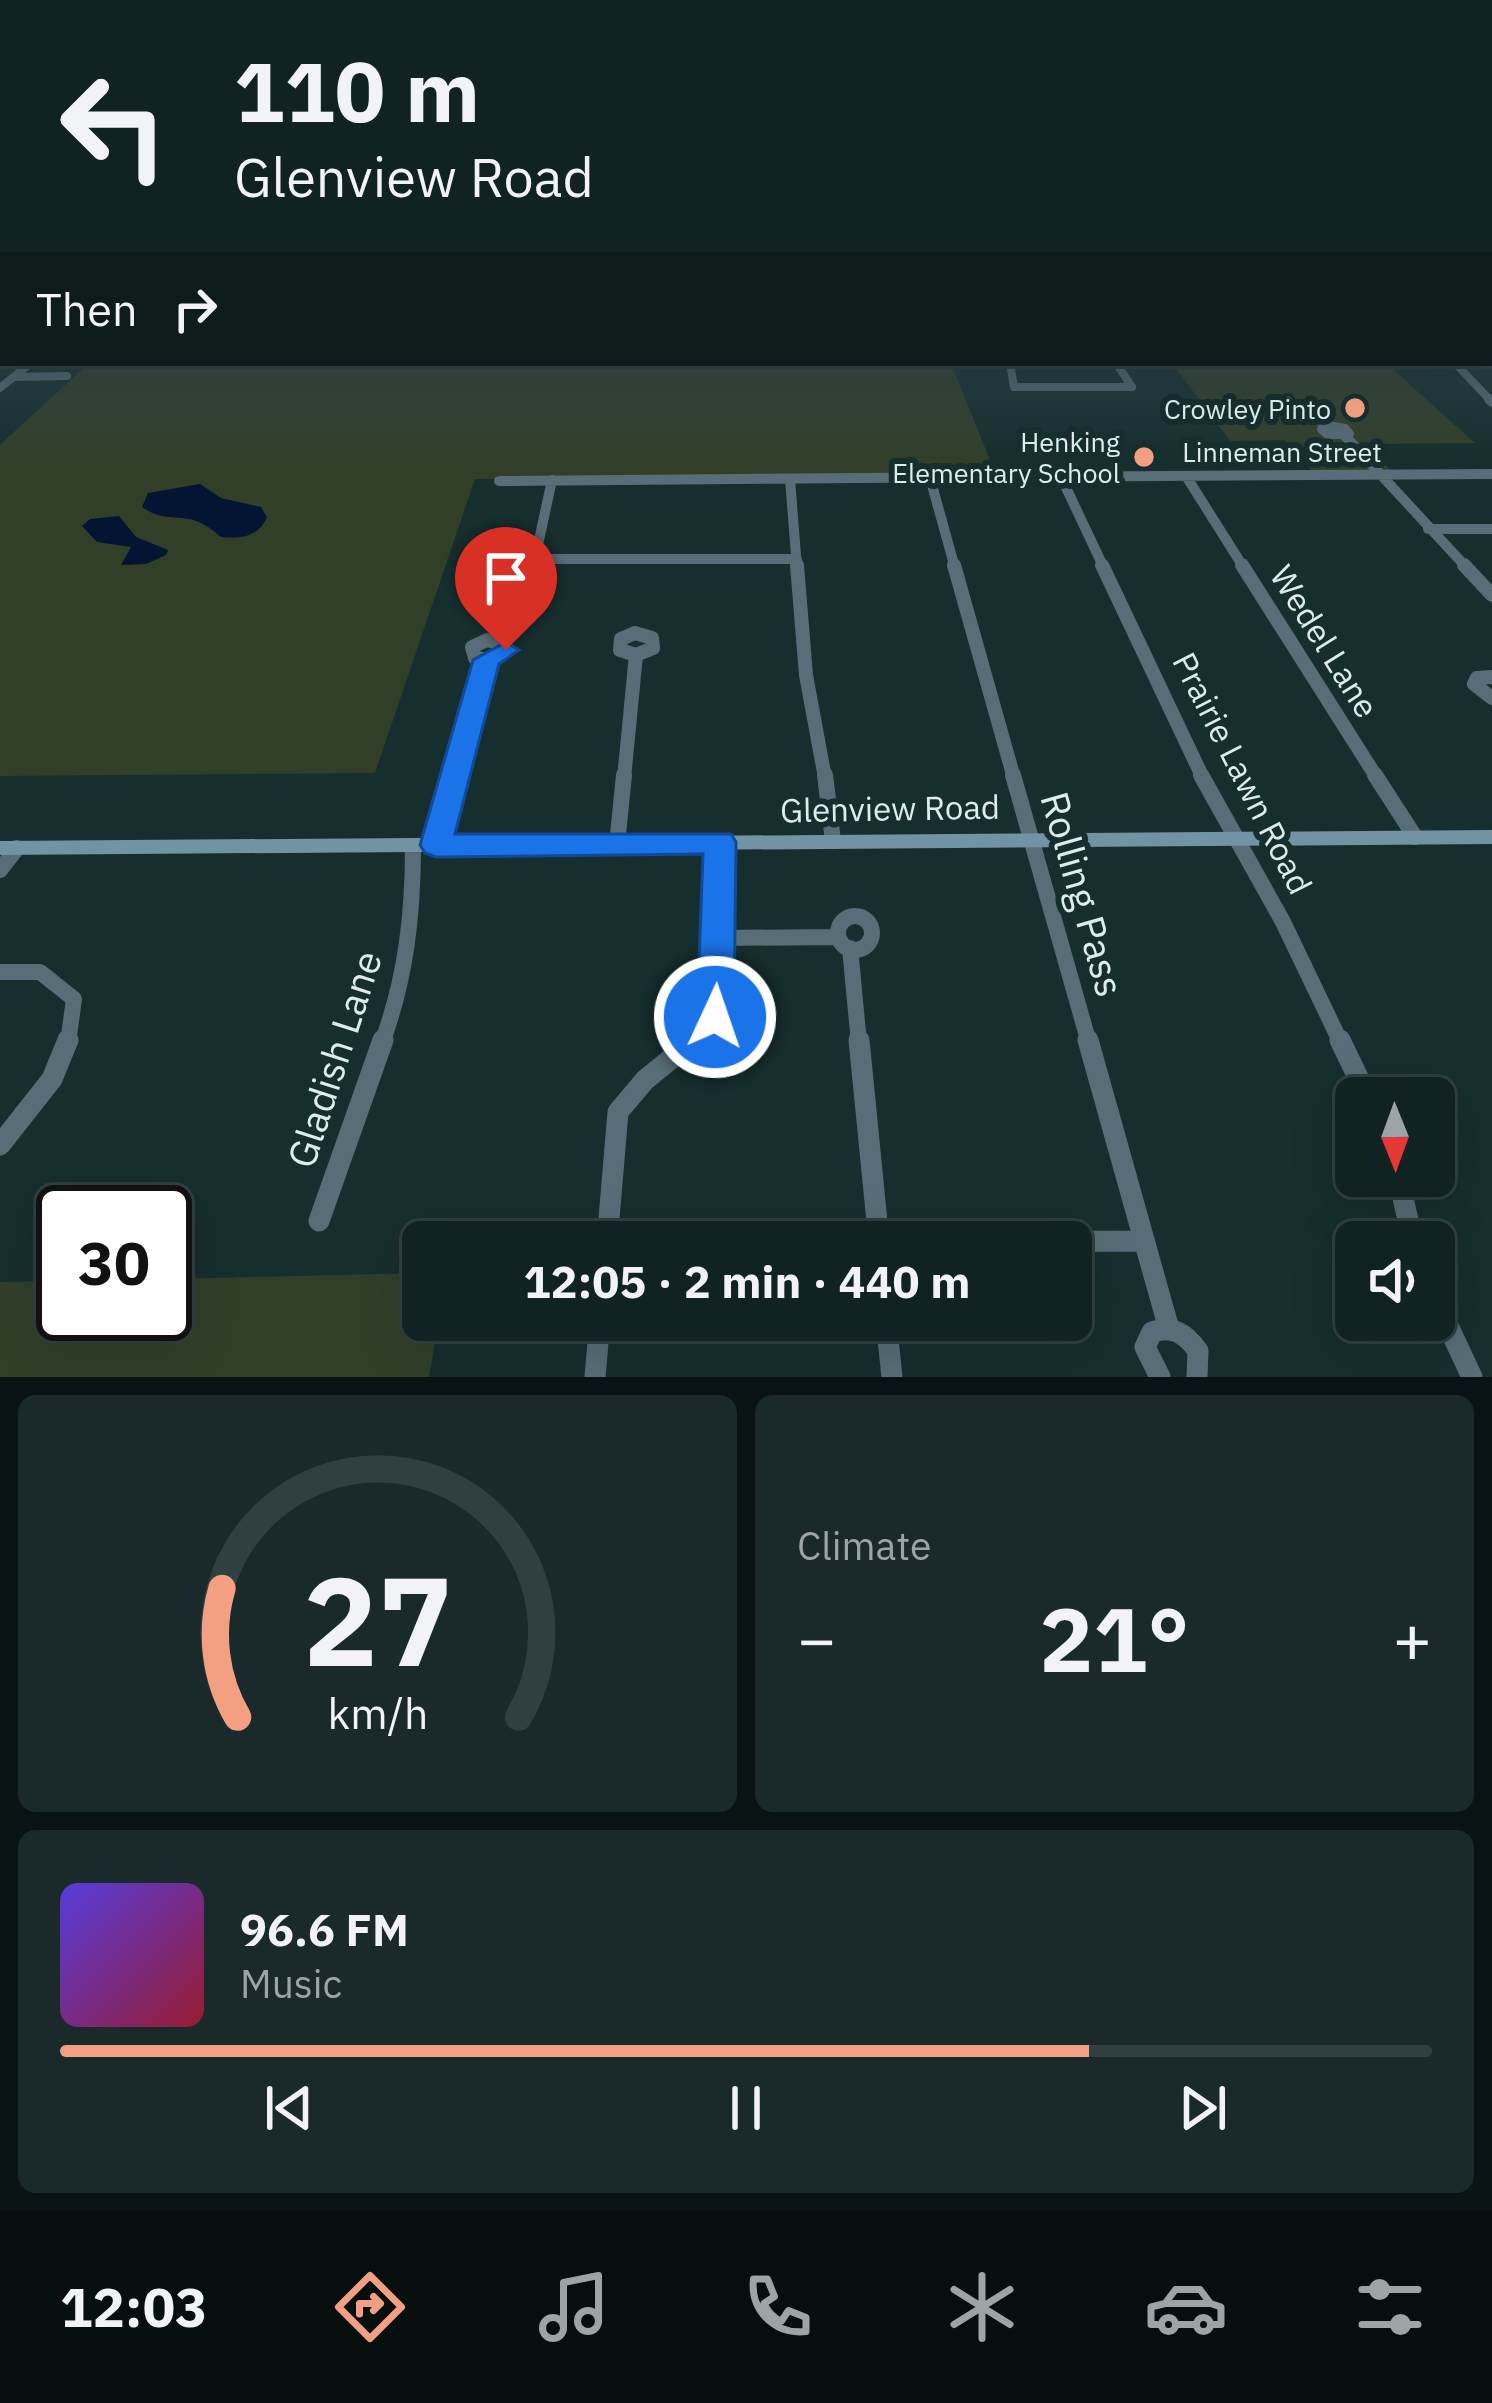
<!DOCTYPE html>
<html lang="en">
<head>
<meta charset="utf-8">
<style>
	body { margin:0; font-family:"IBM Plex Sans",sans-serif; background:#1a2a2a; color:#f1f3f6; height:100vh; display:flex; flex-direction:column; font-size:45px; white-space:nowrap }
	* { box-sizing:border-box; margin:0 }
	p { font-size:39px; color:#9ca4a5 }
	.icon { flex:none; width:66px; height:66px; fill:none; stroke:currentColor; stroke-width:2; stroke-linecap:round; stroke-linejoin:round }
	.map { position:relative; height:1377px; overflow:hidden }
	.side { display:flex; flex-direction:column; gap:18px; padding:18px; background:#091313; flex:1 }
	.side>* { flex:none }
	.banner { position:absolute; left:0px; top:0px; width:1494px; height:366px; box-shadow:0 12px 48px #0002,0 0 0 3px #303f40; background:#122; color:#f1f3f6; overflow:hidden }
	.needle { width:78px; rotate:179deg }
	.fabs { position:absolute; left:1335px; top:1077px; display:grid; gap:24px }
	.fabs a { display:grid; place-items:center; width:120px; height:120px; border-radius:18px; background:#122; box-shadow:0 12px 48px #0002,0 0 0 3px #303f40; font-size:60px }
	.speed { position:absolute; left:36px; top:1185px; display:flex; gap:24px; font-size:60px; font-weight:700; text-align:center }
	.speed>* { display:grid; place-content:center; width:156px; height:156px; border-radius:50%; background:#122; box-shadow:0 12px 48px #0002,0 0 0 3px #303f40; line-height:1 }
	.speed .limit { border:6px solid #111; border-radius:18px; background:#fff; color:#111 }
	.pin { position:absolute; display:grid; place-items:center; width:102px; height:102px; color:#fff; margin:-123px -51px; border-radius:50% 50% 50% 0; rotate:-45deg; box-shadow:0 0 12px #0007 }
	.pin .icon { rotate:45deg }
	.me { position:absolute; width:132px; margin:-66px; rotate:3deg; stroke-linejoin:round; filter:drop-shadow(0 0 9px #0008) }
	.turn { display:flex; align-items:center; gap:42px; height:252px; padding:0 36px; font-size:54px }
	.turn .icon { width:156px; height:156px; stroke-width:2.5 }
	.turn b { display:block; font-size:84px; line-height:102px }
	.then { display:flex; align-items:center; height:114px; padding:0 36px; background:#0003; gap:24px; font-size:45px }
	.big { font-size:90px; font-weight:800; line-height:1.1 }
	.side .card { flex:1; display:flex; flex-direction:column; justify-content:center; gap:18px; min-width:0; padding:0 42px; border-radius:18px; background:#1a2a2a }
	.side .dial { align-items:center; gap:0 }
	.dial svg { height:312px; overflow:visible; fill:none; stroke:#303f40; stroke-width:7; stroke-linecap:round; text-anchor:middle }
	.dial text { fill:#f1f3f6; stroke:none }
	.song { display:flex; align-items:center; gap:36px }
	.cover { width:144px; height:144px; border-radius:18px; background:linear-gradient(135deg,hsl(250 70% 55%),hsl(350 70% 35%)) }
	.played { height:12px; border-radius:6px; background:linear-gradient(90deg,#f2a081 75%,#303f40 75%) }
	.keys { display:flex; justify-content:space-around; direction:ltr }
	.heat { display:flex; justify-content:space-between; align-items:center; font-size:66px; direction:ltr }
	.side .tiles { flex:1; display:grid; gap:18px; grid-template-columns:1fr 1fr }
	.card:last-child { grid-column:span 2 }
	.trip { position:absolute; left:402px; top:1221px; width:690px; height:120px; border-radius:18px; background:#122; box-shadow:0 12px 48px #0002,0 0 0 3px #303f40; font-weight:800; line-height:120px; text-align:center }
	.dock { display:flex; height:192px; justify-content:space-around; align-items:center; background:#070e0e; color:#9ca4a5 }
	.dock .icon { width:84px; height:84px }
	.dock .current { color:#f2a081 }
	.dock b { font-size:54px; color:#f1f3f6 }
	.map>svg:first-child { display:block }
</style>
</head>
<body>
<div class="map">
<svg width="1492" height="1377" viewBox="0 0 1492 1377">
	<rect width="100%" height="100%" fill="#172e2e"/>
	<!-- green -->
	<path fill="#313f29" d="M89,363h862l45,112 -521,4 -100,294 -375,3v-331z
		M1172,363h214l89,80 -108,1 25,28h-79l-28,-32 -55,1z
		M423,1273v47h16l-10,57h-429v-95l63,-1v33h102v-35z"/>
	<!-- water -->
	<path fill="#031533" d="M200,484l21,14 40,9 6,10c-9,20 -25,22 -46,20 -35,-32 -48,-9 -79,-30l6,-14z
		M119,516l17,21 32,13 -2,5 -20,9 -25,1 10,-18 -34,-5 -15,-16 8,-7z"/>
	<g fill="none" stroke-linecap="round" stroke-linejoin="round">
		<!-- minor-far4 -->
		<path stroke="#586d77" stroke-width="8" d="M1010,363l4,24h118
			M1116,363l16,24
			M1455,363l37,39
			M14,377l53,-1
			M0,388l31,-25"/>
		<!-- minor-far3 -->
		<path stroke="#586d77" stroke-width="10" d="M1489,399l3,3
			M1329,426l16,3 4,5h-21l-6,-5z
			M1345,436l122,132
			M1186,476l58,92
			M1000,477l492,-3
			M1061,477l43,91
			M930,478l25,90
			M790,479l7,89
			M552,480l-16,74 3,5h258
			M499,481l490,-4
			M1428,529h64
			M516,567l5,1
			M534,568l15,-8"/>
		<!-- minor-far2 -->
		<path stroke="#586d77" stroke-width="14" d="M797,565l9,110 19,103
			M954,565l60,213
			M1102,565l101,213
			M1242,565l135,213
			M1464,565l28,30
			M516,567l24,-2
			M635,633l17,5 1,10 -17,7 -16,-5 1,-11z
			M487,640l17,4 1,7 -14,9 -16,-2 -3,-11z
			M1492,677l-15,1 -3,6 18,14
			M455,778l32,-118
			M624,778l12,-123"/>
		<!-- minor-far1 -->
		<path stroke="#586d77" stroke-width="16" d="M825,775l8,66
			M1013,775l76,268
			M1201,775l82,147 58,121
			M1375,775l40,62
			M617,844l7,-69
			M436,845l19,-70
			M0,870l17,-22
			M838 933a17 17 0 1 1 34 0a17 17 0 1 1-34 0Z
			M719,938l117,-1
			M850,948l9,95
			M0,972h40l34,27 -6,44
			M382,1043c24,-66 31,-127 31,-197
			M691,1043l24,-26 5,-175"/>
		<!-- minor -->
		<path stroke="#586d77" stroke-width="21" d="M859,1040l20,202
			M1088,1040l81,289
			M1340,1040l28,58
			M0,1145l52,-66 16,-39
			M1398,1176l15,66
			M319,1221l64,-181
			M607,1242l11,-130 27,-32 49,-40
			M972,1242l170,-1
			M1434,1296l38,81
			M886,1320l6,57
			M595,1377l5,-57
			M1160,1377l-15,-30 7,-15c21,-7 34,2 46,19l-1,26"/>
		<!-- secondary -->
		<path fill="#7293a3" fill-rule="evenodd" d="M1491,293h1v6h-1z
			M0,298h3v6h-3z
			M1492,830v14l-1492,11v-14z"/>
	</g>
	<!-- sky -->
	<linearGradient id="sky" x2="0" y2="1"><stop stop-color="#0d1919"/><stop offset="0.58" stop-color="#364c57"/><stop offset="1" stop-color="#364c57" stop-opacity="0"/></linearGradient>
	<rect width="1492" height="461" fill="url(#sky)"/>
	<!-- route -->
	<path fill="#1a73e8" stroke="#114b97" stroke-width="3" d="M506,642l13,8 -20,14 -44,170h276l5,8 -2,175 -6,11 -13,4 -13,-4 -5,-11 6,-163 -267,3 -11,-4 -5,-8 53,-185z"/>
	<!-- markers -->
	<g fill="#f2a081" stroke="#172e2e" stroke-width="4.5">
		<circle cx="1355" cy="408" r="12"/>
		<circle cx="1144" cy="457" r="12"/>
	</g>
	<g text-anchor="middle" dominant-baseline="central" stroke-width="12" stroke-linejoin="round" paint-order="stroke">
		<!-- far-poi labels -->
		<g font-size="27" fill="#deecec" stroke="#172e2e" text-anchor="end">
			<text x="1331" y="408">Crowley Pinto</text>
			<text x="1120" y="441">Henking<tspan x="1120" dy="31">Elementary School</tspan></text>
		</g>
		<!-- far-street labels -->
		<g font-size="27" fill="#deecec" stroke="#172e2e">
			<text x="1282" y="451">Linneman Street</text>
		</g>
		<!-- street labels -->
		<g font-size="33" fill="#deecec" stroke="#172e2e">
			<text transform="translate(1325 641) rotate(58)">Wedel Lane</text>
			<text transform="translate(1243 773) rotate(63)">Prairie Lawn Road</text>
			<text transform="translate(890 808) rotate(-1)">Glenview Road</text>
		</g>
		<!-- near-street labels -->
		<g font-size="39" fill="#deecec" stroke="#172e2e">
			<text transform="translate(1083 894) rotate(74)">Rolling Pass</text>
			<text transform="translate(334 1059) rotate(-72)">Gladish Lane</text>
		</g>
	</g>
</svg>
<div class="fabs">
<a><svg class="needle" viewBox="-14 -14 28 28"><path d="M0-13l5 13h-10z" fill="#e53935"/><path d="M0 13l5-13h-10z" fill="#9ca4a5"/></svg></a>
<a><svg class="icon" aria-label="sound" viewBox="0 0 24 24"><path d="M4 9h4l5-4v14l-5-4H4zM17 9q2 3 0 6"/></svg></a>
</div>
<div class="speed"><div class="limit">30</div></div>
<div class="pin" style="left:506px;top:650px;background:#d93025"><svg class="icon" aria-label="arrive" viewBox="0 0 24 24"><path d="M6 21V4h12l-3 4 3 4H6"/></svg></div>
<svg class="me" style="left:715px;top:1017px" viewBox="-20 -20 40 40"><circle r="17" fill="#1a73e8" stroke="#fff" stroke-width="3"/><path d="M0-11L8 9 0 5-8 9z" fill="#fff"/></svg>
<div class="trip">12:05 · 2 min · 440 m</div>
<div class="banner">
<div class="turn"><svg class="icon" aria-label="left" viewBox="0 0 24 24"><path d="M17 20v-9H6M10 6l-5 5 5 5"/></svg><div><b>110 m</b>Glenview Road</div></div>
<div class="then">Then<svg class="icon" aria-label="right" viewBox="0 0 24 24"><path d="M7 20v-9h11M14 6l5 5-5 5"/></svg></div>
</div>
</div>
<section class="side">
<div class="tiles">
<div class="card dial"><svg viewBox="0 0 100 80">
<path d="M14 69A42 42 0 1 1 86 69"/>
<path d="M14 69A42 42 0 0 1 10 36" stroke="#f2a081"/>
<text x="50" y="56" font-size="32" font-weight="700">27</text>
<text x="50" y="72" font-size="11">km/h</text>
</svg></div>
<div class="card"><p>Climate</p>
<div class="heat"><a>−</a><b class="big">21°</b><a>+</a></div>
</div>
<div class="card">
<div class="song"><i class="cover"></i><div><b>96.6 FM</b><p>Music</p></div></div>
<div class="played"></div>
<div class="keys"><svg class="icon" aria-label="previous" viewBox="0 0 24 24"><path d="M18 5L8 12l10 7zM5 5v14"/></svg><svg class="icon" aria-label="pause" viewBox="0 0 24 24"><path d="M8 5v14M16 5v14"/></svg><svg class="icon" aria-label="next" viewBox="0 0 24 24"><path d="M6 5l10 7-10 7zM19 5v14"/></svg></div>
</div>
</div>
</section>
<nav class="dock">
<b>12:03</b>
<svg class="icon current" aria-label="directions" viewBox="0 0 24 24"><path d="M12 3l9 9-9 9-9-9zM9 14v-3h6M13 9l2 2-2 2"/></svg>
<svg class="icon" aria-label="music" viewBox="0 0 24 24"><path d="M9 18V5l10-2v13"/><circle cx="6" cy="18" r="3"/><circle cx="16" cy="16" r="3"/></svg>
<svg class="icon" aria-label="phone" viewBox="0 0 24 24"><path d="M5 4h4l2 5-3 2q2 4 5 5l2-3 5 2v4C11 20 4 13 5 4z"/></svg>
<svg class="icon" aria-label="climate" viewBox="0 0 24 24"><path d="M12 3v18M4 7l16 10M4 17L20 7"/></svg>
<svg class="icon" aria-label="car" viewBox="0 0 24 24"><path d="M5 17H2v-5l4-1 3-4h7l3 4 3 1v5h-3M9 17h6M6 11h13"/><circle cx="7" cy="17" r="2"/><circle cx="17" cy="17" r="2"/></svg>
<svg class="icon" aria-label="filters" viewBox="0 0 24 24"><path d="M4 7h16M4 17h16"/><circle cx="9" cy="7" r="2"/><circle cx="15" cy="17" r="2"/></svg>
</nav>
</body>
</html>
